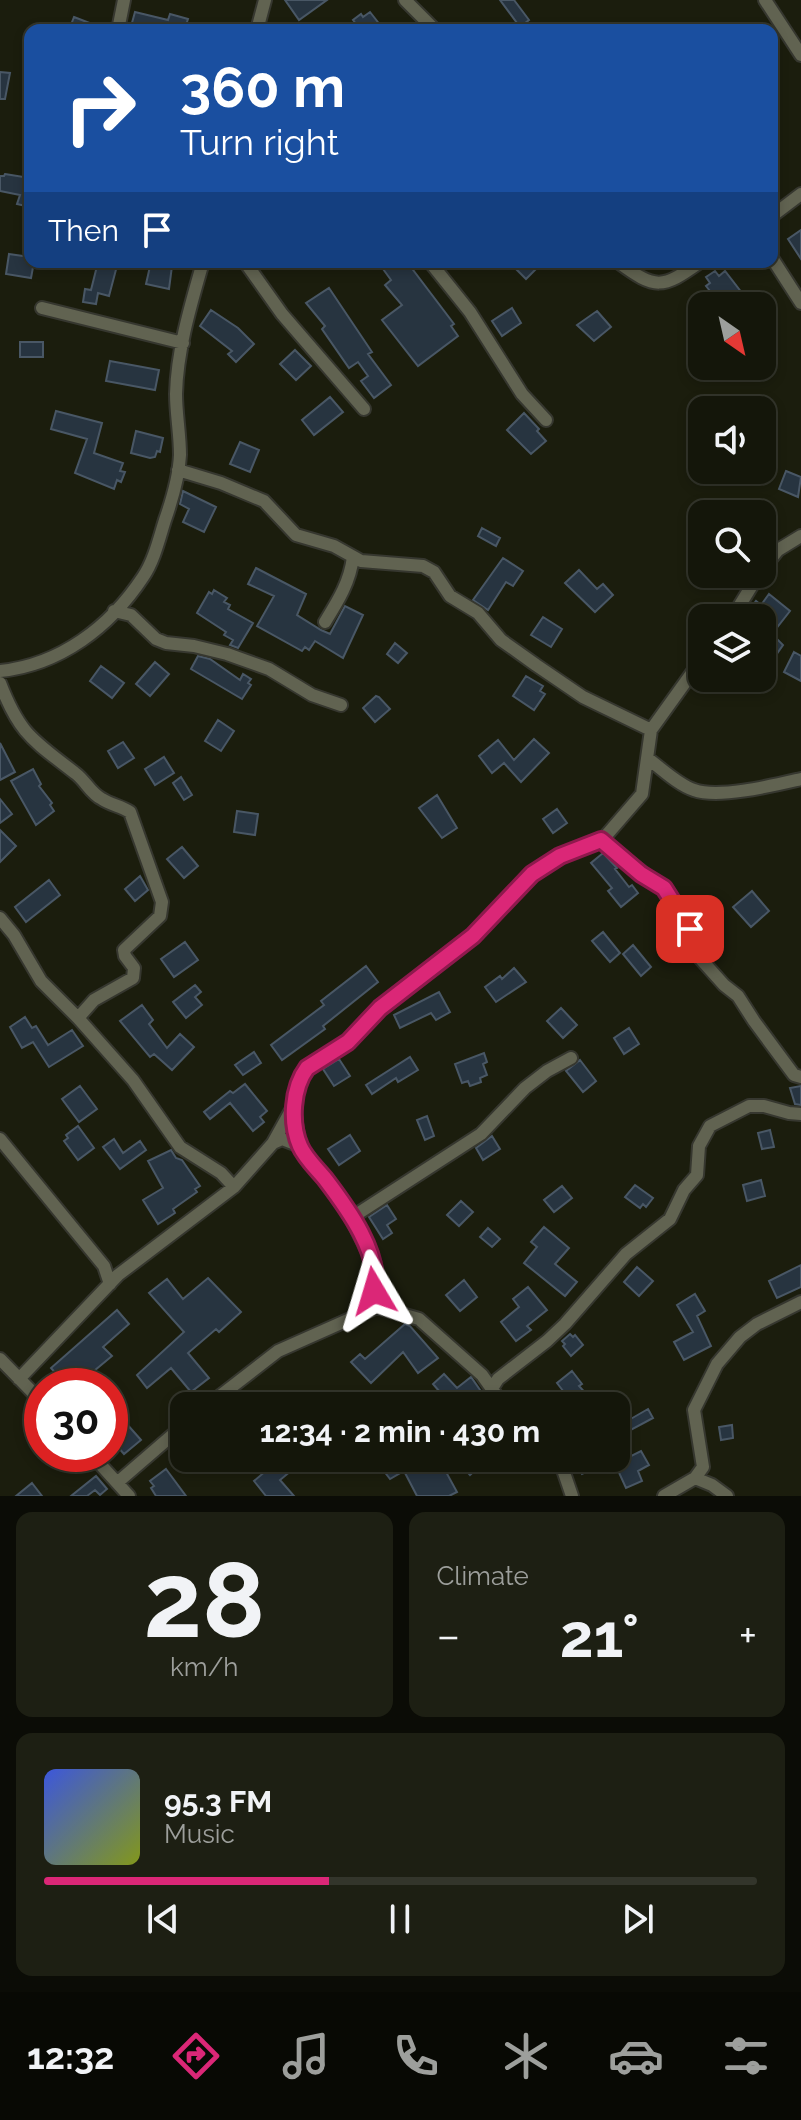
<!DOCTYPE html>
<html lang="en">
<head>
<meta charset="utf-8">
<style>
	body { margin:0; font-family:Raleway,sans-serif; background:#1d1f13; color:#f1f3f6; height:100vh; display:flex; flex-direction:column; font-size:30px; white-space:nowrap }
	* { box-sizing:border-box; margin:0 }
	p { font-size:26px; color:#9d9f9c }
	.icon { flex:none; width:44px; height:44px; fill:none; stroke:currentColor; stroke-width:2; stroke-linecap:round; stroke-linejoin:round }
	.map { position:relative; height:1496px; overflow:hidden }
	.drawer { display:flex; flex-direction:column; gap:16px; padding:16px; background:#0b0c06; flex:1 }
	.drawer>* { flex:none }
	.banner { position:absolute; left:24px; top:24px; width:754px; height:244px; border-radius:16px; box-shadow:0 4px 12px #0003,0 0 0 2px #33352b; background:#1a4fa0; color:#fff; overflow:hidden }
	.needle { width:52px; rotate:146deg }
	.buttons { position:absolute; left:688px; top:292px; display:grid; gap:16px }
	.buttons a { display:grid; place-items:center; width:88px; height:88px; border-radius:16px; background:#14160a; box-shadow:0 4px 12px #0003,0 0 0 2px #33352b; font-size:40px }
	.speed { position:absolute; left:24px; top:1368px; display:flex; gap:16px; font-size:40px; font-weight:700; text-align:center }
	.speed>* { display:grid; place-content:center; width:104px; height:104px; border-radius:50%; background:#14160a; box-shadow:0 4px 12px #0003,0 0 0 2px #33352b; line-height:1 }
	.speed .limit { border:12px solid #d22; background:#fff; color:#111 }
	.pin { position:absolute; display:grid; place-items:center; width:68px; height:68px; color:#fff; margin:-34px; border-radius:16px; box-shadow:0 4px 12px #0006 }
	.me { position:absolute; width:88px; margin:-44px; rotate:353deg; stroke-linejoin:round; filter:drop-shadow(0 0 6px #0008) }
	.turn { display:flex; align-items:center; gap:28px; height:168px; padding:0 24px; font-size:36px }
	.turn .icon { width:104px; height:104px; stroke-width:2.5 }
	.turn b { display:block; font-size:56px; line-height:68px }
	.then { display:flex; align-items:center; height:76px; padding:0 24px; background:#0003; gap:16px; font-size:30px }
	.big { font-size:60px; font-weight:700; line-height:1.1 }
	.drawer .card { flex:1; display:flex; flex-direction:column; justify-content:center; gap:12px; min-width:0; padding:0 28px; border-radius:16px; background:#1d1f13 }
	.drawer .dial { align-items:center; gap:0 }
	.dial b { font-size:104px; line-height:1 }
	.song { display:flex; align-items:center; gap:24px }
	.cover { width:96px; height:96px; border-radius:12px; background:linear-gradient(135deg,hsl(230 70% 55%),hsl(70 70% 35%)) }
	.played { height:8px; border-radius:4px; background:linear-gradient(90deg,#db2777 40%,#33352b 40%) }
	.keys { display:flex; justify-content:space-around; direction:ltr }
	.heat { display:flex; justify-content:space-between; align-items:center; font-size:44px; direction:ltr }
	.drawer .tiles { flex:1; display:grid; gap:16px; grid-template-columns:1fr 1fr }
	.card:last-child { grid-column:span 2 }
	.trip { position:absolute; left:170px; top:1392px; width:460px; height:80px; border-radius:16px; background:#14160a; box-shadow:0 4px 12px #0003,0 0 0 2px #33352b; font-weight:700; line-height:80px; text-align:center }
	.dock { display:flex; height:128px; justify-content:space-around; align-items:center; background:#080904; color:#9d9f9c }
	.dock .icon { width:56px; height:56px }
	.dock .active { color:#db2777 }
	.dock b { font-size:36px; color:#f1f3f6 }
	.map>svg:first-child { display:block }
</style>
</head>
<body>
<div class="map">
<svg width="801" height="1496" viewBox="0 0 801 1496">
	<rect width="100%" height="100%" fill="#1b1d0d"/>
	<!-- building -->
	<path fill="#273440" stroke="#495765" stroke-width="2" d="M285,0h42l-28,20z
		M500,0h14l15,20 -9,7z
		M135,12l33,8 2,-6 18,5 -2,6 6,2v3h-62z
		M370,12l14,18h-23l-8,-10 8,-6 2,3z
		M74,17l31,12v1h-36z
		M0,72l10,1 -5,26h-5z
		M5,174l25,4v29l-13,-3 3,-9 -20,-4v-15h4z
		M801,230v29l-13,-20z
		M9,254l21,3v5h4l-3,16 -25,-4z
		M98,262h20l-9,34 -11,-3 -2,11 -13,-2 2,-13 6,1z
		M151,262l21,4 -3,23 -23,-5z
		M378,262h29l47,62 -3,2 7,10 -40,30 -36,-46 20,-15 -17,-20 6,-5z
		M509,262h34l-17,17z
		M715,271l4,5 6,-5 27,35h-30l-16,-20 4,-3 -4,-6z
		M329,288l43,64 -4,2 23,31 -17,13 -13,-17 7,-5 -10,-14 -9,6 -27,-39 3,-3 -19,-23z
		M512,308l9,15 -19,13 -10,-15z
		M211,310l27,18 16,16 -18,18 -8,-8 4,-3 -32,-25z
		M597,311l14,16 -17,14 -17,-16z
		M20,342h23v15h-23z
		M295,350l16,16 -15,14 -16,-16z
		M110,361l49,9 -4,20 -49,-9z
		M330,397l13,15 -29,23 -12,-15z
		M56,411l46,12 -8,30 29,10 -3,8 5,1 -4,10 -4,-2 -3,9 -39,-16 12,-34 -36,-10z
		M524,413l15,16 -2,2 9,10 -15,13 -24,-24z
		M136,431l27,7 -3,14 -3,-1 -2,6 -5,1 -19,-5z
		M240,442l19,8 -9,22 -20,-8z
		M786,471l15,6 -3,20 -19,-8z
		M183,491l33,16 -12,25 -21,-10 6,-13 -9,-5z
		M482,528l18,10 -4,8 -18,-10z
		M503,558l20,13 -10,15 -7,-4 -18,28 -15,-10z
		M256,568l50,26 -9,21 24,15 9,4 15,-28 18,9 -20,43 -28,-17 -6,9 -4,-3 -3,4 -45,-25 17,-30 -26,-12z
		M579,570l18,19 6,-5 10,11 -18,17 -30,-29z
		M214,590l13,8 -3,4 6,3 -2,4 25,14 -15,25 -8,-3 3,-5 -9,-5 2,-3 -29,-19 12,-21 3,2z
		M769,594l21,17 -18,23 11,11 -14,20 -7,-5v-42l-12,-9 6,-8 5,4z
		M543,617l19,12 -11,18 -20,-12z
		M395,643l12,10 -9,10 -11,-9z
		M794,652l7,4v25l-17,-9z
		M198,656l12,3 30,21 3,-6 8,5 -3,4 3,2 -9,14 -51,-30z
		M155,662l14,12 -19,22 -14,-12z
		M101,666l23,17 -12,15 -22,-17z
		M526,676l17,10 -3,5 5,3 -11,16 -21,-14z
		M376,696l3,1 11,12 -15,13 -12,-14z
		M218,720l16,11 -13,20 -16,-10z
		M534,739l15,14 -28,29 -17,-19 -12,10 -13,-17 19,-16 16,20z
		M123,742l11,16 -16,10 -10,-17z
		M0,743l15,29 -15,8z
		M164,757l10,16 -19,12 -10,-16z
		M33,769l8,15 -2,2 13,17 -2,2 4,6 -18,14 -25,-44z
		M181,777l11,18 -8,5 -11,-17z
		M437,795l20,33 -15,10 -23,-30z
		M0,799l12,15 -12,9z
		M557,809l10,14 -14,10 -10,-14z
		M237,811l21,3 -3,21 -21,-3z
		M0,830l16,16 -16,16z
		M182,847l16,19 -14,12 -17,-19z
		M603,853l14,15 -2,1 14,18 3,-2 6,8 -17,14 -13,-16 4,-3 -21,-25z
		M140,876l8,14 -13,11 -10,-12z
		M49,880l11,15 -34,27 -11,-15z
		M752,891l17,20 -18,16 -18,-20z
		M603,932l17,21 -10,9 -18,-21z
		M185,942l13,18 -24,17 -13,-18z
		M633,945l18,22 -10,9 -18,-22z
		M366,966l12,16 -55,44 2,3 -43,31 -11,-15 53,-40 -3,-4z
		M514,968l12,14 -30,20 -11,-15 15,-11 2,3z
		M195,985l6,7 -6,5 7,8 -16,13 -13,-16z
		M439,992l11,20 -14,8 -5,-7 -31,15 -6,-13z
		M142,1005l11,15 -4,4 18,24 13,-14 14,13 -22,23 -18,-16 -4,3 -30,-36z
		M561,1008l16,17 -14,13 -16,-17z
		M25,1017l7,11 4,-2 12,19 24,-15 11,16 -34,21 -16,-25 -11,6 -12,-21z
		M629,1028l10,16 -15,10 -10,-16z
		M254,1052l7,11 -18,12 -8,-10z
		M484,1053l3,9 -4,2 4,11 -7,3 1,4 -11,4 -2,-5 -6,2 -7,-19z
		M410,1057l8,13 -20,12 -2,-4 -24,16 -6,-9z
		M339,1059l11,17 -16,10 -11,-17z
		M580,1060l16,21 -13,11 -17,-21z
		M245,1084l22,27 -7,6 4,5 -11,9 -23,-28 -20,16 -6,-7 26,-21 3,2z
		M80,1086l17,23 -18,13 -17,-23z
		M801,1086v19l-6,-1 -5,-16z
		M427,1116l7,20 -9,4 -8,-20z
		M78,1126l16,22 -16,12 -14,-19 4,-3 -2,-3z
		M770,1130l4,17 -12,2 -4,-16z
		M350,1135l10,16 -21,14 -11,-16z
		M492,1136l8,13 -17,11 -7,-12z
		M114,1139l9,14 17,-12 6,9 -26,19 -17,-22z
		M171,1150l5,8 6,2 18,26 -5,3 2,3 -24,17 2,4 -17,11 -15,-24 20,-12 -15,-27z
		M761,1180l4,16 -18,5 -4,-16z
		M635,1185l18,13 -7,9 -3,-3 -3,4 -15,-11z
		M562,1186l10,12 -18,14 -10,-12z
		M461,1201l12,11 -14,14 -12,-11z
		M387,1205l9,14 -9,6 5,8 -9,6 -14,-22z
		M544,1227l25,21 -14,16 22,18 -12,14 -41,-33 13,-16 -6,-5z
		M488,1228l12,11 -8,8 -12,-10z
		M801,1265v22l-24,11 -8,-17z
		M637,1267l16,14 -14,15 -15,-14z
		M208,1278l33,34 -22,20 -3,-3 -28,24 21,25 -18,14 -20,-24 -24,20 -10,-13 47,-43 -35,-39 18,-14 16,20z
		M464,1280l13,17 -17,14 -14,-16z
		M528,1287l19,23 -20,16 4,4 -15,11 -15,-19 18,-15 -6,-8z
		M695,1294l10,17 -8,5 14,30 -27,14 -10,-18 19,-10 -16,-27z
		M117,1310l12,14 -26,23 9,9 -24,20 8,10h-29l-16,-18z
		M405,1324l5,2 28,32 -20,15 -15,-21 -32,31 -20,-21 9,-8 5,5z
		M570,1334l3,3 2,-2 8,10 -12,11 -8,-10 2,-2 -3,-3z
		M572,1371l10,13 -3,2 18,20h-35l8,-6 -13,-17z
		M444,1374l13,14 14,-11 14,20 -12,9h-21l-19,-22z
		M110,1405l31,35 -17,14 -14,-16z
		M648,1409l5,9 -26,14 -5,-8z
		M732,1425l1,13 -12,2 -2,-13z
		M641,1451l8,14 -11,6 4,10 -16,7 -11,-24z
		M256,1458h37l5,7 -18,15 14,16h-28l-12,-15 13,-11z
		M382,1458h32l7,11 18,-10 18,33 -8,4h-32l-13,-25 -14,8 -13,-17z
		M455,1458h33l-18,17z
		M574,1458h41l-33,16z
		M166,1469l20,27h-30l-5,-8 3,-2 -4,-5z
		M96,1476l11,13 -7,6 -5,-5 -8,6h-16z
		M32,1483l10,13h-26z"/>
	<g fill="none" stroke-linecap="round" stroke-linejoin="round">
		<defs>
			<path id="minor" d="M405,0l30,30
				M765,0l36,55
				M118,30l6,-30
				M257,30l8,-30
				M772,216l29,-22
				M772,258l29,45
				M245,262l37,52 82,95
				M430,262l40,50 52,82 24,26
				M618,262c38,28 44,27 82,0
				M42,308l141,35
				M762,570l16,-20 23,-14
				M114,611l17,4 25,24 10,4 28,3 33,8 42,15 43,26 29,10
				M732,618l27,-44
				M325,622c13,-21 25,-40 28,-65
				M0,671c60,-6 110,-44 143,-94 11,-16 16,-38 22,-57 7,-20 14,-43 15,-65 0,-21 -4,-41 -4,-61 1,-44 15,-90 27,-132
				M0,683c20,52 33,57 75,90 11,8 15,20 27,26 9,6 19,7 28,13l32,90 -2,14 -36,34 1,6 9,12 -1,10 -39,22 -16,18
				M651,730l51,-71
				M647,758c14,10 31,27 47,32 25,9 81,-5 107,-11
				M601,840l68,53 21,36 8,27 26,29 14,11 16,25 40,54 7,2
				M0,918l14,17 27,46 37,37 55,62 47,67 41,26 13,14
				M293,1107l7,39
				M0,1139l104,127 6,18
				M273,1143l9,-4 18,7 28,37 23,35 25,50c2,14 -7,27 1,39
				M351,1218l130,-84 44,-46 22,-17 24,-13
				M0,1359l42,43
				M19,1379l99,-104 116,-88 39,-44 20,-36 9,-32 5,-7 41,-26 32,-34 93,-72 59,-62 28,-18 44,-18 38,-44 9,-64 -68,-33 -47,-32 -35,-25 -23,-27 -28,-17 -16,-24 -11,-6 -62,-5 -27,-15 -38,-11 -32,-34 -43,-18 -43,-13
				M491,1390l7,-11 49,-38 18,-17 61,-70 44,-35 14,-29 13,-15 2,-29 11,-20 39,-20h15l25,7 12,1
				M207,1406l71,-55 99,-44 42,12 63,56 22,31
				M91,1454l38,42
				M559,1458l13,38
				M695,1478l17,7 15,11
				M118,1482l66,-57
				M664,1496l31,-18 8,-11 -9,-57 23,-46 23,-27 17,-13 44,-22"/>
		</defs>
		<!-- minor casing -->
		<use href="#minor" stroke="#36372f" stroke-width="16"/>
		<!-- minor -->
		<use href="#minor" stroke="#616351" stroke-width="12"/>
	</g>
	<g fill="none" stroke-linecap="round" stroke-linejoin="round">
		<defs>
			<path id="route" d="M374,1291c7,-37 -26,-82 -48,-111 -8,-10 -21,-22 -26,-34 -10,-23 -8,-58 7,-78l41,-26 32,-34 93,-72 59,-62 28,-18 41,-16 40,34 23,14 26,41"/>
		</defs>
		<!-- route casing -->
		<use href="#route" stroke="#8e194d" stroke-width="20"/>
		<!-- route -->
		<use href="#route" stroke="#db2777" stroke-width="14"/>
	</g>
</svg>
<div class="buttons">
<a><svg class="needle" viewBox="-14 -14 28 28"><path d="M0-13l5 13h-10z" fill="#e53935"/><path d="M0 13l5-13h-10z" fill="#9d9f9c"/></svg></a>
<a><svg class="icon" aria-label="sound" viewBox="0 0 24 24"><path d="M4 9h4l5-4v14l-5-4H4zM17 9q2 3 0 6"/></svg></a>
<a><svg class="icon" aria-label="search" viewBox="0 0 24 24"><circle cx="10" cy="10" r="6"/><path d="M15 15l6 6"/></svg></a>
<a><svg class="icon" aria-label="layers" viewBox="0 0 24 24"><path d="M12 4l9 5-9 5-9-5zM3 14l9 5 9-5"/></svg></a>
</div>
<div class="speed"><div class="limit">30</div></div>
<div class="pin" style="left:690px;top:929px;background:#d93025"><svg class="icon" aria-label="arrive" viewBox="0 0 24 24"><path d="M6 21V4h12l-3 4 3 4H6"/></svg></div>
<svg class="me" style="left:374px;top:1291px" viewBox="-20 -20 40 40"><path d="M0-17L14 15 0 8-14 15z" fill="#db2777" stroke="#fff" stroke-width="4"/></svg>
<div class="trip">12:34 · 2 min · 430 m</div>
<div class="banner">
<div class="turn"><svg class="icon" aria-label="right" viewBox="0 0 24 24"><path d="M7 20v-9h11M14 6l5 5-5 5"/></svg><div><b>360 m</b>Turn right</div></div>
<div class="then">Then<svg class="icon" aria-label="arrive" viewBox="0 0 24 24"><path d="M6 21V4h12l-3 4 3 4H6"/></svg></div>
</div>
</div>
<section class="drawer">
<div class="tiles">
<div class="card dial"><b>28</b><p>km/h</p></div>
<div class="card"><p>Climate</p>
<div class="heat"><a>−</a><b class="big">21°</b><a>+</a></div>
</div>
<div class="card">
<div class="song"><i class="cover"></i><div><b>95.3 FM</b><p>Music</p></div></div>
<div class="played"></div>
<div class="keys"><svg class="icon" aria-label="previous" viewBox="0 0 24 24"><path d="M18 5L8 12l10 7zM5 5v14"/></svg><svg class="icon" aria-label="pause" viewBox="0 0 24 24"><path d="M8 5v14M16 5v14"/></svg><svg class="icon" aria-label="next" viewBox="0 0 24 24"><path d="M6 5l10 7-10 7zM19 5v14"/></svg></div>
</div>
</div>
</section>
<nav class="dock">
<b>12:32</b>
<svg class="icon active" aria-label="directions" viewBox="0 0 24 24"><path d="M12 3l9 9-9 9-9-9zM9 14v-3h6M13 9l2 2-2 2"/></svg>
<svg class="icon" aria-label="music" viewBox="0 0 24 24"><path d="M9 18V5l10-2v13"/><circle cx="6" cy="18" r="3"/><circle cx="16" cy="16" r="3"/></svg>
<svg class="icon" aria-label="phone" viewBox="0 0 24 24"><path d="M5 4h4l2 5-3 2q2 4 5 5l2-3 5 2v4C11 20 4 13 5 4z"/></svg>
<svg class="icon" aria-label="climate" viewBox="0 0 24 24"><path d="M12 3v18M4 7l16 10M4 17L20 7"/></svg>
<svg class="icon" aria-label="car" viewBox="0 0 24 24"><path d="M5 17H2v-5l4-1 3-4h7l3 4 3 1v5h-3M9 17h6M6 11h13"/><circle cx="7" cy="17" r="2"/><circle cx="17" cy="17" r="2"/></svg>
<svg class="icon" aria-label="filters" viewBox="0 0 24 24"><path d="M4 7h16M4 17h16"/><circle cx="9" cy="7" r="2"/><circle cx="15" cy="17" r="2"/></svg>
</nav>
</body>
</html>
